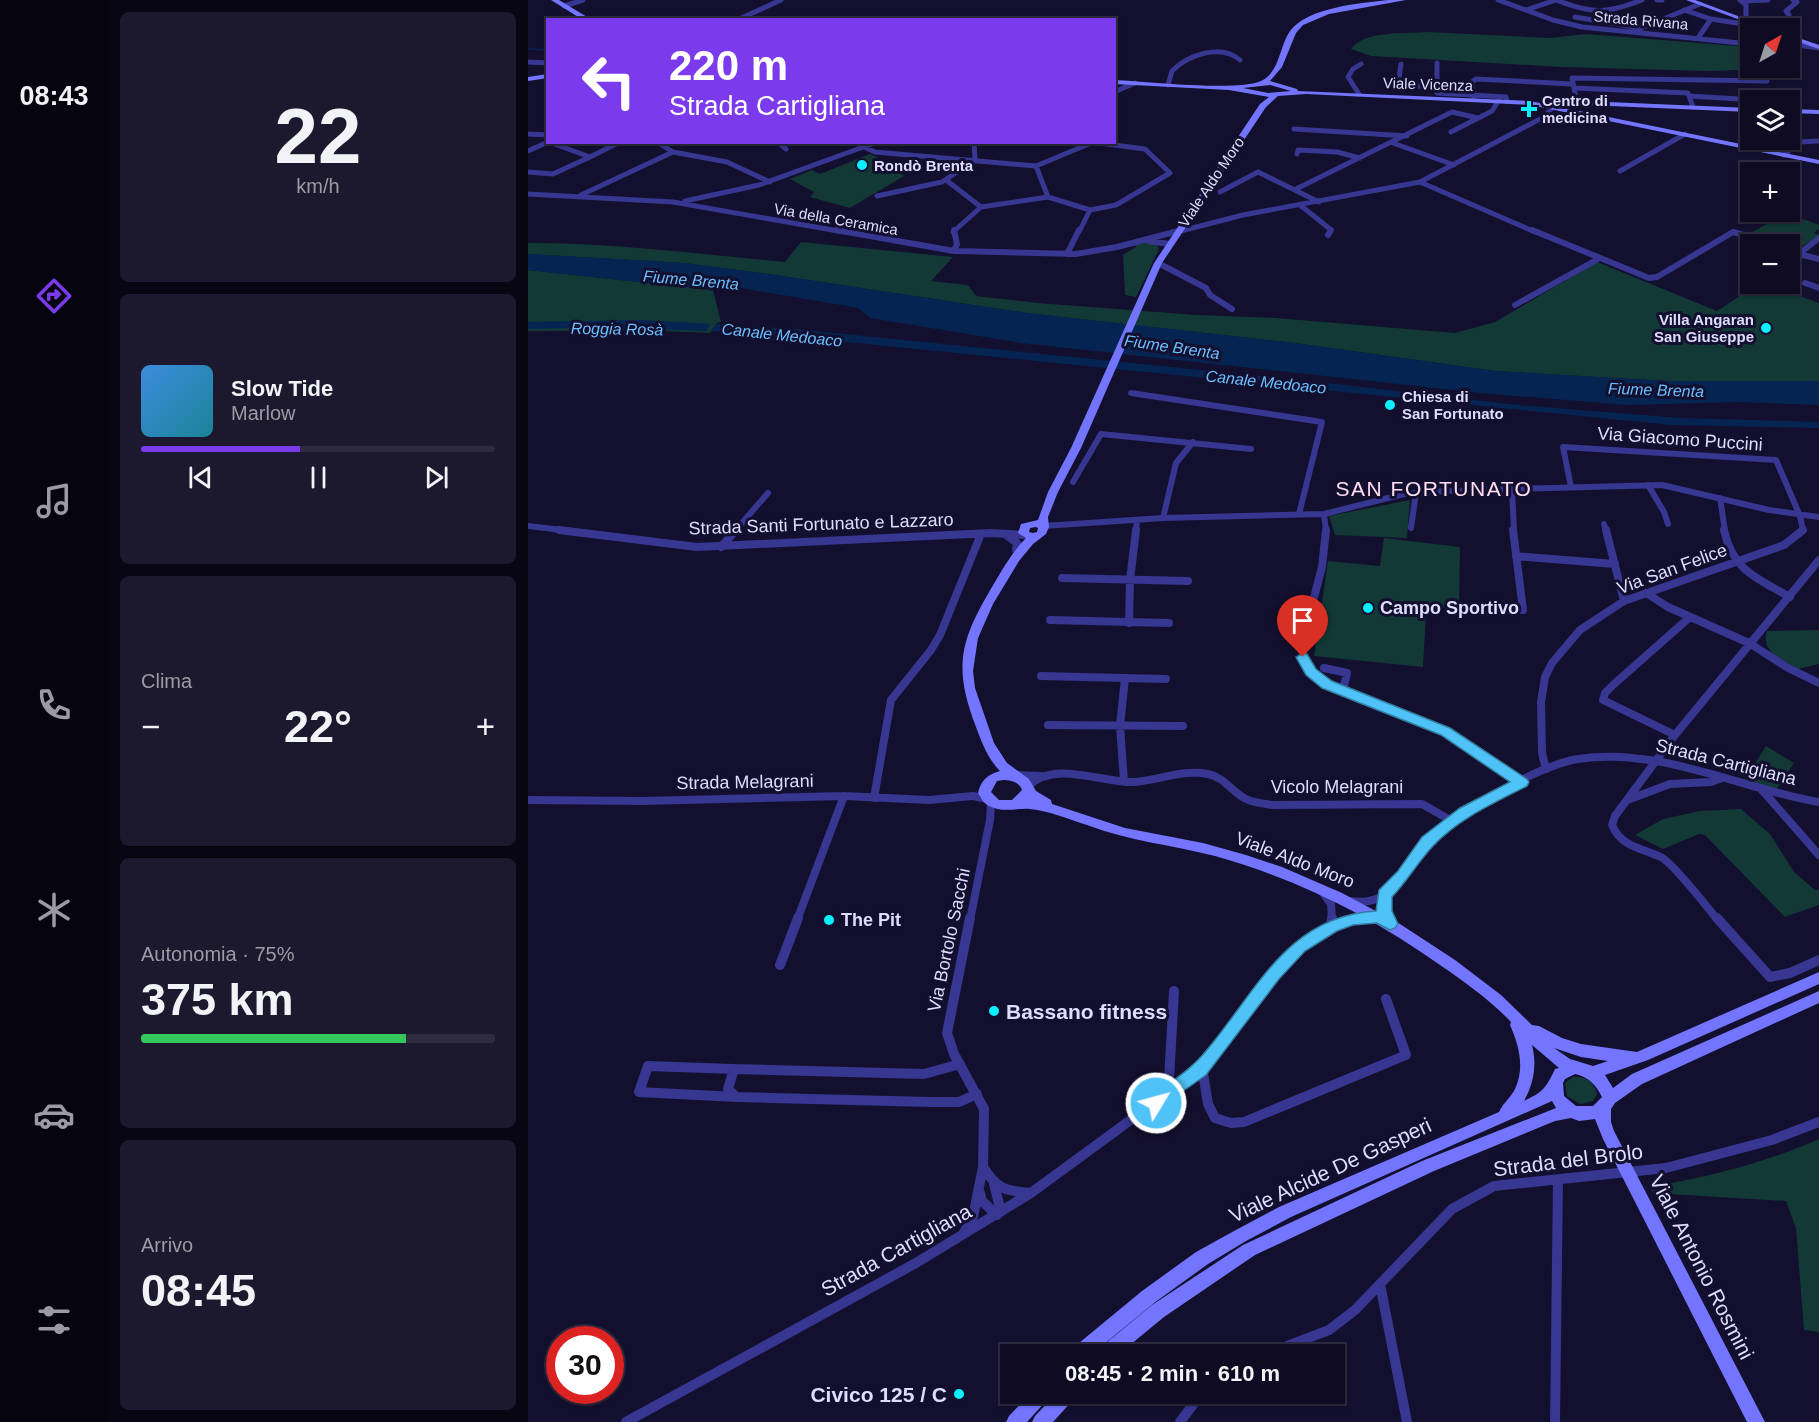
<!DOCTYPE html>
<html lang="it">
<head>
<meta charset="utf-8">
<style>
	body { margin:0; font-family:Arial,sans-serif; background:#1c192f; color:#f1f3f6; height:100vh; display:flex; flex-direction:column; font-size:22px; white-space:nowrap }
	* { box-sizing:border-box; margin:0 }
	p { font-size:20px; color:#9b9ba5 }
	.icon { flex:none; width:33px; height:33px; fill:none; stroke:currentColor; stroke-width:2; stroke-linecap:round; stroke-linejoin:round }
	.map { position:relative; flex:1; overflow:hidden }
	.sheet { display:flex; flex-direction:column; gap:12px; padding:12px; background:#080613; width:420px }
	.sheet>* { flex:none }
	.hud { position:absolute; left:18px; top:18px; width:570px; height:126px; border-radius:0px; box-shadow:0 2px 4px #0004,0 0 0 2px #2e2b40; background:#7c3aed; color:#fff; overflow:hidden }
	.needle { width:39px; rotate:39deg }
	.controls { position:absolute; left:1212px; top:18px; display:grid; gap:12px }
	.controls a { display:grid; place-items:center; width:60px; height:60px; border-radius:0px; background:#0e0b22; box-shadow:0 2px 4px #0004,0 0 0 2px #2e2b40; font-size:30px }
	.speed { position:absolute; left:18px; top:1326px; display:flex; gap:12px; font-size:30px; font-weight:700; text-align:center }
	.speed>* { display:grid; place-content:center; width:78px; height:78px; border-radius:50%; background:#0e0b22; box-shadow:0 2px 4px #0004,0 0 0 2px #2e2b40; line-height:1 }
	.speed .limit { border:9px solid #d22; background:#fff; color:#111 }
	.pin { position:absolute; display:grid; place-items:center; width:51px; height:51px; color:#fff; margin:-62px -26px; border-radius:50% 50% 50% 0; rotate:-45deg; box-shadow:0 0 6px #0007 }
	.pin .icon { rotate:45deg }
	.me { position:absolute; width:66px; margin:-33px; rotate:53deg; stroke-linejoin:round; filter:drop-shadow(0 0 4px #0008) }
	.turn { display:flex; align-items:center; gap:21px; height:126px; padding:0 24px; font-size:27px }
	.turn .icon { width:78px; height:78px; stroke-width:2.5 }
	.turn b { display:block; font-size:42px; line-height:51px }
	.big { font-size:45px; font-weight:600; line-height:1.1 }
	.sheet .card { flex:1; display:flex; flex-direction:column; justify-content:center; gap:9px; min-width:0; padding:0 21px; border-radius:9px; background:#1c192f }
	.sheet .dial { align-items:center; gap:0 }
	.dial b { font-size:78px; line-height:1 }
	.song { display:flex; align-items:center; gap:18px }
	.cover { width:72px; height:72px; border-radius:9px; background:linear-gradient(135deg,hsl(210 70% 55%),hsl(190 70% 35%)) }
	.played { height:6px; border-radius:3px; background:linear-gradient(90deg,#7c3aed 45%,#2e2b40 45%) }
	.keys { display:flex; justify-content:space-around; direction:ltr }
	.heat { display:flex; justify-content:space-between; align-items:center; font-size:33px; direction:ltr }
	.charge { height:9px; border-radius:4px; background:linear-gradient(90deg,#34c759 75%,#2e2b40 0) }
	.trip { position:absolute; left:472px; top:1344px; width:345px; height:60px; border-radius:0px; background:#0e0b22; box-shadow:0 2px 4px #0004,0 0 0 2px #2e2b40; font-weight:600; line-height:60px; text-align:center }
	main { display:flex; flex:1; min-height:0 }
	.tabs { display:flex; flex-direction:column; width:108px; justify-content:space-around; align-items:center; background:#06040e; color:#9b9ba5 }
	.tabs .icon { width:42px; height:42px }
	.tabs .on { color:#7c3aed }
	.tabs b { font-size:27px; color:#f1f3f6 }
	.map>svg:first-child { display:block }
</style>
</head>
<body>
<main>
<nav class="tabs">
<b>08:43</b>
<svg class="icon on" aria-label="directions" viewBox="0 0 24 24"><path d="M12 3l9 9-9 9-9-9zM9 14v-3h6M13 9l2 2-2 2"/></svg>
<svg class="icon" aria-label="music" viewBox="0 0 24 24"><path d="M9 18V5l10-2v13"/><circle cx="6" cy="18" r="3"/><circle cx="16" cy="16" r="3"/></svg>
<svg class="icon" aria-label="phone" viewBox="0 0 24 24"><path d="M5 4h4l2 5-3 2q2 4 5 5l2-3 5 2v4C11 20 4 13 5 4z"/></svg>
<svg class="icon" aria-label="climate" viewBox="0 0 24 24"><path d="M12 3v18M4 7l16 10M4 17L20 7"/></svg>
<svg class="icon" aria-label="car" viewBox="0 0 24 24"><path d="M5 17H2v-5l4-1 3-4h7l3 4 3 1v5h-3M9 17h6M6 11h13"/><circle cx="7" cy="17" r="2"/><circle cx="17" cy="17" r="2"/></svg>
<svg class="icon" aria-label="filters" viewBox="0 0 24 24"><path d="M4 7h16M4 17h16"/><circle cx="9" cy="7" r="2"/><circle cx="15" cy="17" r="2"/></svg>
</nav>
<section class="sheet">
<div class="card dial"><b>22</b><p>km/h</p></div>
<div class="card">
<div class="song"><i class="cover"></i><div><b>Slow Tide</b><p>Marlow</p></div></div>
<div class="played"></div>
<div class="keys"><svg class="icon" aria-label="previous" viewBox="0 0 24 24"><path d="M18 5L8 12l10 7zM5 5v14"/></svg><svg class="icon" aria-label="pause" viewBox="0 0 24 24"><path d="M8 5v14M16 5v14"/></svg><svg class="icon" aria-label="next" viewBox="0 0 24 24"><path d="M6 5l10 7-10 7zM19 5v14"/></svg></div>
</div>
<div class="card"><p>Clima</p>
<div class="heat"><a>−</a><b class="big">22°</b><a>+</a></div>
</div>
<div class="card"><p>Autonomia · 75%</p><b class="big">375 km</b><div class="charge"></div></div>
<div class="card"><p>Arrivo</p><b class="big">08:45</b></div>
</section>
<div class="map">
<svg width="1291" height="1422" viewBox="0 0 1291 1422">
	<rect width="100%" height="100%" fill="#130f2e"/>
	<!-- green -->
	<path fill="#123936" d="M899,32l123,6 36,-4 164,13v21h36l-76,3 -149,-4 -190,-11 -20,-7c13,-19 55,-15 76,-17z
		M342,154l19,9 2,3 13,10 -54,32 -40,-11 4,-5 -24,-13 22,-9 8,4z
		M1259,213l32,12v4l-5,4 5,2 -23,16 -6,-2v-5h-13l-28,-10z
		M273,242l152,15 -22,24 37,4 8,11 62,7 158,12 80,3 179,15 40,-11 102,-60 120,49 41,-27h9l52,19v78h-152l-172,-10 -200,-28 -268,-30 -245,-37 -98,-13 -156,-9v-11c86,0 171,11 257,19z
		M617,243l11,1 3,5 -23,48 -11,-2 -2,-40 13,-8 -1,-2z
		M0,270l185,20 8,32 -4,1 -7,10 -46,-2h-136z
		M882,500l-3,38 -72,-3 -6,-19z
		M856,538l76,9 -1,57h-3v3l-39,-3 6,9 3,1 -3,53 -109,-11 14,-95 52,5z
		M1291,630v34l-21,5c-15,-9 -38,-17 -31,-38z
		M1238,746l28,17 -18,27 -32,-9z
		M1213,809l29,25 24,38 21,18h4v15l-34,12 -80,-82 -6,-1 -36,15 -28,-14 28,-16 37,-8z
		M1045,1077c12,-1 21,4 24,17l-4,7 -13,3 -13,-8 -2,-13z
		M1291,1139v193l-15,-2 -8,-102 -10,-27 -133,-8 -3,-6c58,-10 115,-24 169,-48z"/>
	<!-- water -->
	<path fill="#062451" d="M0,254l156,9 98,13 245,37 268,30 200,28 172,10h152v24l-77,-3 -115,3 -146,-12 -460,-50 -151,-25 -12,-10 -117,-20 -28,2 -185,-20z
		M114,320l69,4 -5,7 -97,-4 -81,2v-7z
		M188,324l79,5 515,52 208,24 163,13 138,4v6l-148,-3 -874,-88 -86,-6z"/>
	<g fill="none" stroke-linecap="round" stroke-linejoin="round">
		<!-- stream -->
		<path stroke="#062451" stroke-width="1.5" d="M0,49l20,1"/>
		<!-- street-far3 -->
		<path stroke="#373691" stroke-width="5" d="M970,0l55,20 29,7 168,17
			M1028,0c36,14 50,14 86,0
			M1129,0h5
			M1212,0l6,5v15
			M1215,1l25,-1
			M36,6l19,-6
			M998,10l30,-10
			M1156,10l27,9 -13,19
			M1261,15l-3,-4 11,-9 -4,-2
			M1047,17l65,11
			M1183,19l52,8
			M209,20l44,-20
			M1106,31l66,-27
			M1262,44l29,4
			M0,62l20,1
			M909,63v27
			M873,64l-3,21 39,2
			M640,85l4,-14c16,-16 49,-28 68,-11
			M1046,88l114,5 5,14
			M586,92l21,-9
			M909,93l69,4 1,4
			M831,94l-11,-17 5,-8 8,-5
			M1161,96l67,4
			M946,99l-2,-17 4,-3 96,5
			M1049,103l-5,-25 195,3
			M766,129l113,7
			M923,132l41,-21 7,-11
			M0,134l20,1
			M21,142l41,15 30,-15
			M129,142l16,10 54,10 43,20
			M250,142l8,7
			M325,142l22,10 161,14 55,-23
			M446,142l1,18
			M865,143l61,22
			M0,151l20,-9
			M769,154l1,-4 39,2 23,6
			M1256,155l15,-13 20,-1
			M508,166l12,31
			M1092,171l65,-37
			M0,172l25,2 37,-17
			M418,180l35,27
			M892,182l115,50
			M768,189l156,-77 26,6
			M692,192l38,-20 61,30
			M0,194l145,8 171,30
			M53,195l92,-43
			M349,196l65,-14 33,-22
			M157,201l74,-16 118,-43
			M772,205l30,24v3
			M453,207l67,-10 42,13 26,-5 54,-32 -25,-24 -54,-7
			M425,232l28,-25
			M551,232l11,-22
			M649,232l66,-17 177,-33 124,-65 9,-10"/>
		<!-- street-far2 -->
		<path stroke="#373691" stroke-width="6" d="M308,230l118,21 122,3 41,-7 65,-17
			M426,230l3,14 -3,7
			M1004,230l117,48 8,-1 76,-45 41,12
			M800,235l3,-5
			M620,241l22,3
			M1262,250l9,4 20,-16
			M539,254l12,-24
			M1271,254l20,5
			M630,263l48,25 4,7 22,14
			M1277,283l14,5
			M987,305l83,-46
			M603,393l191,29 -23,92
			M545,482l28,-48 150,15
			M1120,485l16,27 4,12
			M1043,487l-8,-40 213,13 24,56 3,14 -2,1
			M984,489l2,42
			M1192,498l5,33
			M796,514l2,17
			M635,518l13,-55 17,-21
			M1076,524l2,7
			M0,526l43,5
			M515,526l120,-8 161,-4 80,-20 42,-3 216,-6 107,25 50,7
			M883,528l5,-35
			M207,531l33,-38
			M608,531l1,-11"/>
		<!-- street-far1 -->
		<path stroke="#373691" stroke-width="8" d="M31,530l138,17 294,-14 35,2
			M798,530l-4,37 -20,76 1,14 6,12 18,15 119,47 75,51
			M1078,530l18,71
			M1196,530c9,41 33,48 66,67
			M477,534l12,9 -1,7
			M193,547l15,-17
			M988,556l99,8
			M534,578l126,3
			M1118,593l22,14 81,36 39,25 31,15
			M934,610h61l-10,-80
			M522,620l119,3
			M601,623l1,-43 6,-50
			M796,668l23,5 -4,17
			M513,676l125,3
			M520,725l135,1
			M1147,735l-72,-35 2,-7 8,-8 77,-68
			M1018,769l-4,-16 -1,-51 4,-25 7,-14 28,-33 44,-29 160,-56 19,-15
			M488,775l26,1
			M596,781l-4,-55 5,-48
			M500,786c28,-27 76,-2 107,-4 25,-2 48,-13 73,-8 16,3 24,18 38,25 8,4 18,5 27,6l149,-1 30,17
			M1234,790l57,65
			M346,798l17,-98 40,-50 9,-15 41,-101
			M1102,799l40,-15 41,-2 11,-4
			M0,800l115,1 201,-5 85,4 44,-4 14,3
			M795,893l8,11 1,16
			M856,895v16l4,9
			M822,901c12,2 24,1 35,-7 18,-14 27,-36 43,-53 27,-28 112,-76 150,-82 80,-13 163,30 241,43
			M269,920l47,-124
			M442,920l20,-100 1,-18
			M822,920l24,-3
			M1190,920c-11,-13 -45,-57 -57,-63 -19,-9 -40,-10 -49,-32l3,-9 60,-81 144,-175"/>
		<!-- street -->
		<path stroke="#373691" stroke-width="10" d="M860,918l2,5
			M1189,918l53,59 20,-4 29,-13
			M803,927l1,-9
			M252,965l18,-47
			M432,1064l-36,10 -190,-5 -6,20 8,8 194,5h29l18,-8
			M206,1069l-86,-3 -9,26 97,5
			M672,1069l3,4 5,31 7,14 16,5 13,-1 162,-67 -20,-56
			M644,1091l-3,-11 5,-89
			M455,1167c14,22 22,24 48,26
			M466,1184l7,28
			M452,1193l2,8 15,14
			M435,1234l10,-17 10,-50 1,-58 -30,-55 -7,-21 23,-115
			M852,1284l27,138
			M738,1354l63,-24 26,-20 97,-101 42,-23 172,-18 106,-28 47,-18
			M98,1422l290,-159 115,-70 169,-124 99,-122 32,-20 21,-8 10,-1
			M652,1422l21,-28
			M1027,1422l3,-242"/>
		<!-- secondary -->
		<path fill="#7375ff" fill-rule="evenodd" d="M23,0h8l33,20h-9z
			M861,0h17l-77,14 -26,11 -7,8 -14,34 -12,14 27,8 1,2 232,10 289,59v4l-289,-59 -224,-11 -28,2 -12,11 -104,156 -81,185 -23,44 -10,25 1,10 -3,7 -13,10 -14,17 -26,43 -15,34 -5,33 2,17 19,55 13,20 22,16 7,12 15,9 1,4 73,24 78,15 43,12 36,12 60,26 58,31 55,36 46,35 31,30 7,1 23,12 19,6 56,8 182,-80v12l-171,76 -43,15 8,13 19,-14 187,-83v12l-177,81 -27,19 -4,6v13l3,9 151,291h-18l-144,-283 -8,-20 -16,2 -8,-3 -16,3 -121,50 -179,84 -91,62 -45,37h-21l2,-6 52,-43 91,-60 179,-84 134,-53 -4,-7 -261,116 -45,24 -38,23 -54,39 -62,51h-22l3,-6 69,-57 54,-39 38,-21 45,-24 220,-95c4,-9 12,-15 16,-23 10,-21 4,-44 -5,-64l1,-3c-21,-22 -46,-40 -71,-57 -69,-49 -143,-86 -225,-109 -43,-11 -86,-15 -128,-31 -19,-6 -38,-14 -57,-16 -14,-1 -28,4 -41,-3 -5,-2 -8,-8 -11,-13 3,-13 9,-18 22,-22 -12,-12 -18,-28 -24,-44 -23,-60 -16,-86 16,-140 10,-17 20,-35 34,-49l-8,-5 3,-9 17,-4 10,-28 23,-44 83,-185 106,-159 9,-7 -40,-7 -115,-6v-4c30,1 124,12 147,1 19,-9 18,-34 29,-50 18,-24 71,-28 99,-31zM742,85l21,6 -23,2 -25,-5zM508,527l2,1 -1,4 -4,1 -4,-1 1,-4zM475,780c8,0 16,2 19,10l-10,10h-13l-8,-8 6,-11zM1004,1045l27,23 -4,1c-9,19 -12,23 -31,32 10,-18 13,-36 8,-56zM1026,1048l27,9 27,4 -15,5 -23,-7zM1047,1074c14,3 21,11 27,23l-9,9h-17l-12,-10 -1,-13 2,-4z
			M1158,0h9l75,28h-8z
			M1262,35l29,10v4l-29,-10z
			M20,74v4l-20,3v-4z
			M1032,100l190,8v4l-187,-8h-3z
			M1262,109l29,1v4l-29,-1z
			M502,1394h20l-3,6 -20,22h-21l3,-6z
			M528,1394h20l-3,6 -20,22h-21l3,-6z"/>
	</g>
	<!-- route -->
	<path fill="#4fc3f7" stroke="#337fa1" stroke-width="1.5" d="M775,653l4,1 9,15 16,12 118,47 77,51 2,3 -2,4c-33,17 -69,33 -94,60 -15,16 -26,35 -41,51v14l6,13 -3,4 -5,2 -13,-7 -24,2 -16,6 -32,20 -26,28 -73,96 -50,35 -6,-2 -3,-5 3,-6c19,-14 41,-27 56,-46 51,-60 81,-135 170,-140l3,-21 19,-19 24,-34 38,-29 50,-26 -69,-47 -119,-47 -16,-13 -10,-18z"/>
	<!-- markers -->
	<g fill="#08efff" stroke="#130f2e" stroke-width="2">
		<path d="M998 100h6v6h6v6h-6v6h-6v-6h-6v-6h6z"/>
		<circle cx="334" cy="165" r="6"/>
		<circle cx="1238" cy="328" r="6"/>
		<circle cx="862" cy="405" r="6"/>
		<circle cx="840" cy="608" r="6"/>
		<circle cx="301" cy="920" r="6"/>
		<circle cx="466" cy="1011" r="6"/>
		<circle cx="431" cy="1394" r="6"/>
	</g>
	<g text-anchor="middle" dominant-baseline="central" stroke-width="6" stroke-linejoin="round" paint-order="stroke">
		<!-- far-street labels -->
		<g font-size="15" fill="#dfdcff" stroke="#130f2e">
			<text transform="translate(1113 20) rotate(5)">Strada Rivana</text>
			<text transform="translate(900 84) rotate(2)">Viale Vicenza</text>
			<text transform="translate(683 182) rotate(-56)">Viale Aldo Moro</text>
			<text transform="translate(308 219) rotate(10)">Via della Ceramica</text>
		</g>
		<!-- far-poi labels -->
		<g font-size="15" font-weight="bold" fill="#dfdcff" stroke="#130f2e" text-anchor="start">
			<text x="1014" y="100">Centro di<tspan x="1014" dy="17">medicina</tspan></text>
			<text x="346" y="165">Rondò Brenta</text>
			<text x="1226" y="319" text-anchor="end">Villa Angaran<tspan x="1226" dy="17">San Giuseppe</tspan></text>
			<text x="874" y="396">Chiesa di<tspan x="874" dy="17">San Fortunato</tspan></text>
		</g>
		<!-- far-water labels -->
		<g font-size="16" font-style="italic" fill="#6abfff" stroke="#130f2e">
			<text transform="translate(163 280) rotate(5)">Fiume Brenta</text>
			<text transform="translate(89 329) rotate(1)">Roggia Rosà</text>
			<text transform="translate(254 335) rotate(6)">Canale Medoaco</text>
			<text transform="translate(644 347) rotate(8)">Fiume Brenta</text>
			<text transform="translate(738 382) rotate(6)">Canale Medoaco</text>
			<text transform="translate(1128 390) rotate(2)">Fiume Brenta</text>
		</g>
		<!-- street labels -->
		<g font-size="18" fill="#dfdcff" stroke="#130f2e">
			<text transform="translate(1152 439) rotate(4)">Via Giacomo Puccini</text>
			<text transform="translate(293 524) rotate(-2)">Strada Santi Fortunato e Lazzaro</text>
			<text transform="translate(1144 569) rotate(-20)">Via San Felice</text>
			<text transform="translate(1198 762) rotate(14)">Strada Cartigliana</text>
			<text transform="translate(217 782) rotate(-1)">Strada Melagrani</text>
			<text x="809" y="787">Vicolo Melagrani</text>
			<text transform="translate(767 860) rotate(21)">Viale Aldo Moro</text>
			<text transform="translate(421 940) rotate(-78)">Via Bortolo Sacchi</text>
		</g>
		<!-- poi labels -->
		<g font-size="18" font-weight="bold" fill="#dfdcff" stroke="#130f2e" text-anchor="start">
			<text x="852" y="608">Campo Sportivo</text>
			<text x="313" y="920">The Pit</text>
		</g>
		<!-- quarter labels -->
		<g font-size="21" letter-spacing="1.5" fill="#ffdef4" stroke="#130f2e">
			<text x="906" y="488">SAN FORTUNATO</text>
		</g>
		<!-- near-poi labels -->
		<g font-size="21" font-weight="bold" fill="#dfdcff" stroke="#130f2e" text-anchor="start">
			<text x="478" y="1011">Bassano fitness</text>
			<text x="419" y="1394" text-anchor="end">Civico 125 / C</text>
		</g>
		<!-- near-street labels -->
		<g font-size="21" fill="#dfdcff" stroke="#130f2e">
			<text transform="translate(1040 1160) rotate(-7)">Strada del Brolo</text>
			<text transform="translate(802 1170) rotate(-25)">Viale Alcide De Gasperi</text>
			<text transform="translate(368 1250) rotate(-29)">Strada Cartigliana</text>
			<text transform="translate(1174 1267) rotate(63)">Viale Antonio Rosmini</text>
		</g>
	</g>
</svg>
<div class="controls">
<a><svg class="needle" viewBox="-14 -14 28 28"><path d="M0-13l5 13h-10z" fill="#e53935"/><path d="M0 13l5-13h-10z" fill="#9b9ba5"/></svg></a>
<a><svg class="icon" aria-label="layers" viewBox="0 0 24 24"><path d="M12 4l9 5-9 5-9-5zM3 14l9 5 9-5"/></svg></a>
<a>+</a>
<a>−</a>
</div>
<div class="speed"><div class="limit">30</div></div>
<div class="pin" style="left:775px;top:657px;background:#d93025"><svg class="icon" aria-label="arrive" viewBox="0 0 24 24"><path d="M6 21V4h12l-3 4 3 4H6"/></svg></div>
<svg class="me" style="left:628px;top:1103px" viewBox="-20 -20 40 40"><circle r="17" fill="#4fc3f7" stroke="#fff" stroke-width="3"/><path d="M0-11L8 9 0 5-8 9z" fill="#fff"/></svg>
<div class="trip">08:45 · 2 min · 610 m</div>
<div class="hud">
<div class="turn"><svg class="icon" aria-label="left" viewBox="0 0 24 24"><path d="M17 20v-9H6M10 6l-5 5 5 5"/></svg><div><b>220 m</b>Strada Cartigliana</div></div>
</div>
</div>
</main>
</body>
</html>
